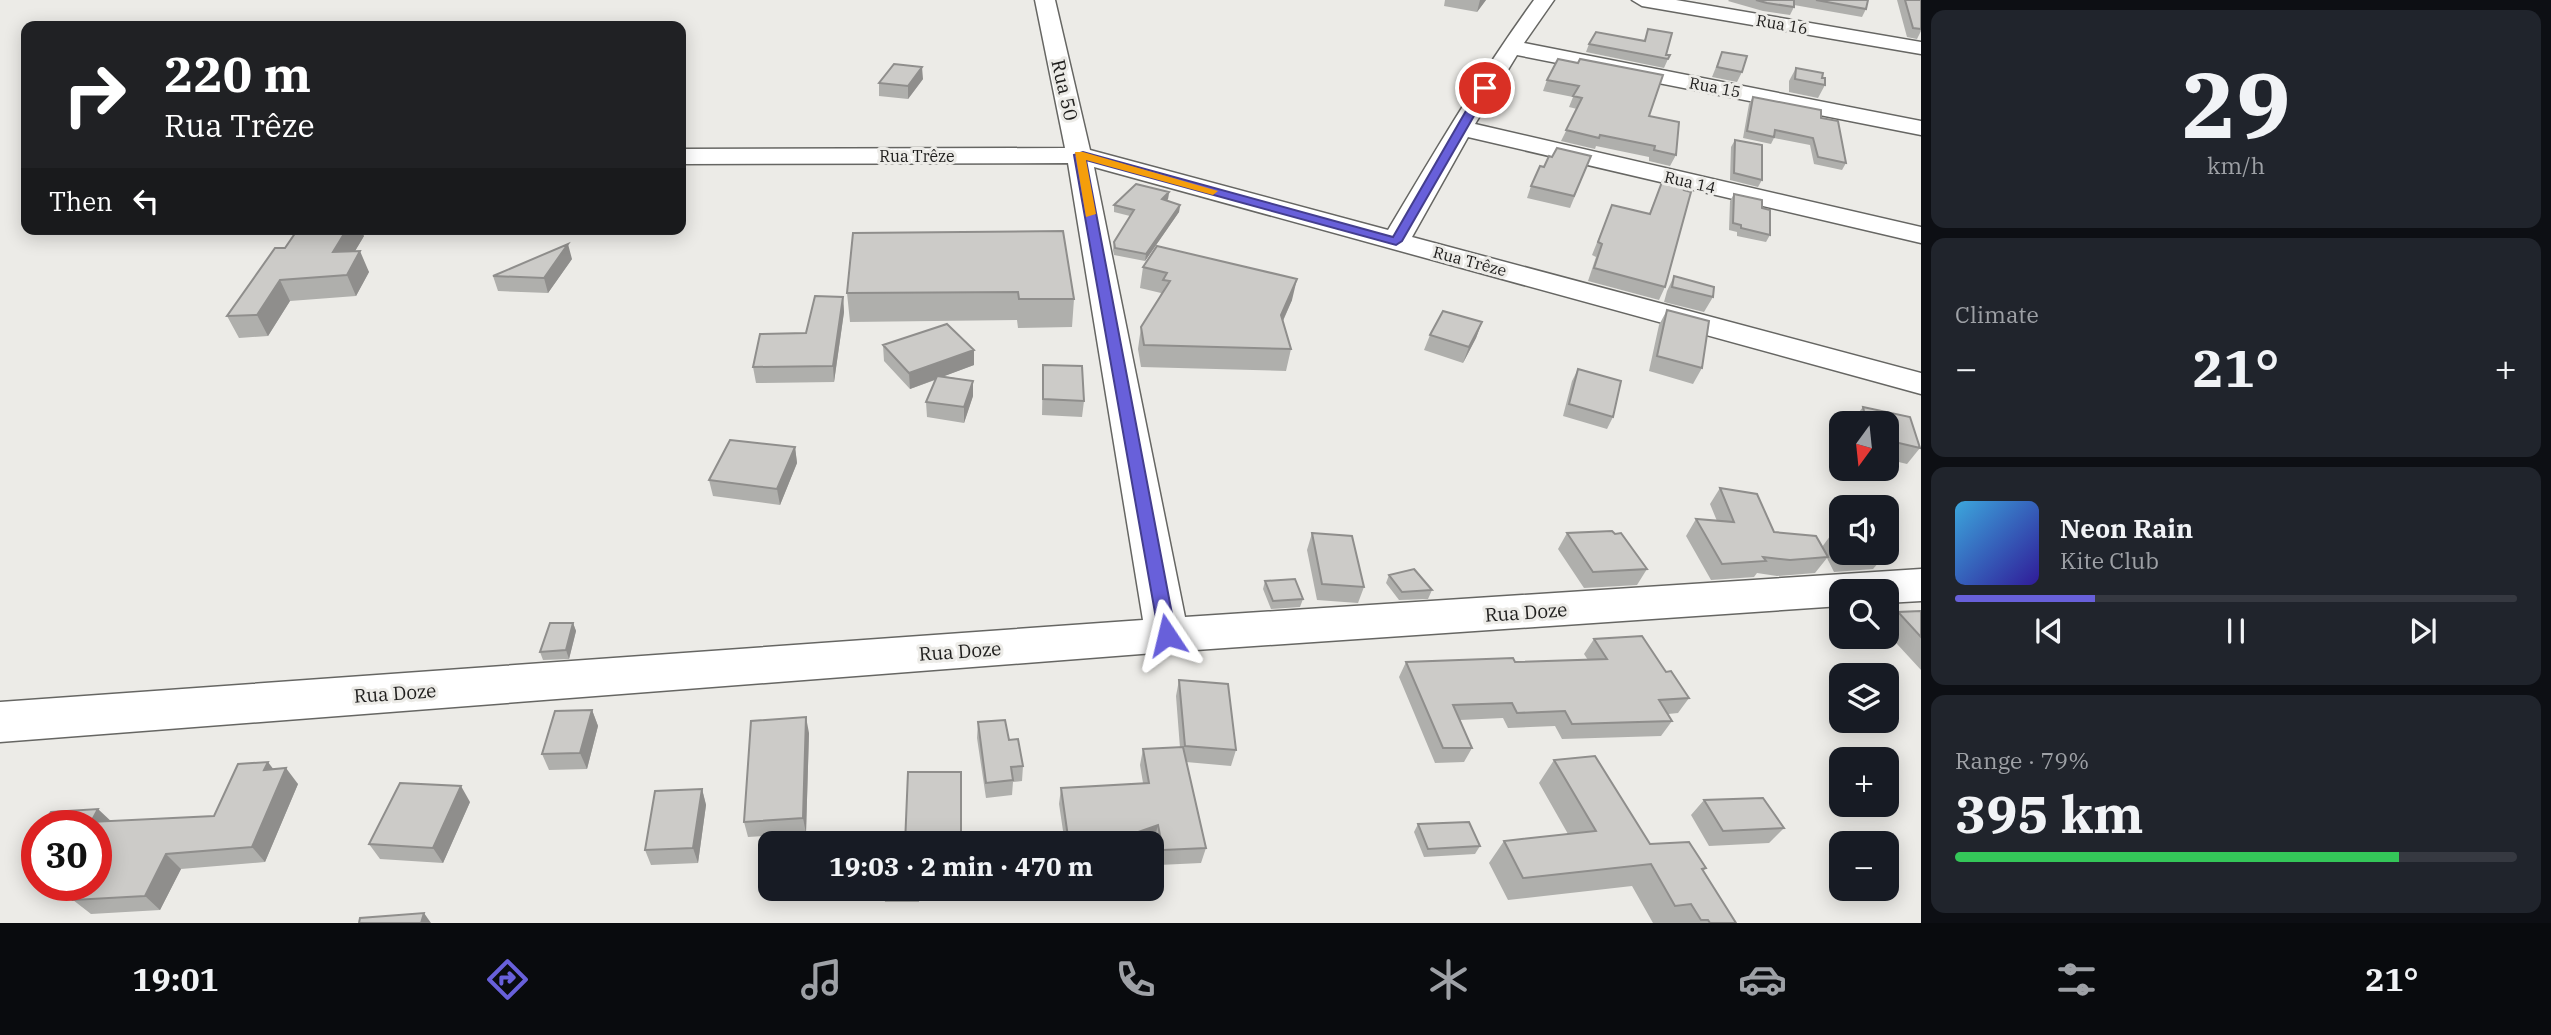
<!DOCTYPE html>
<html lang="en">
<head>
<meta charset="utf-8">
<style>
	body { margin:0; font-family:"IBM Plex Serif",serif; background:#20242c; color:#f1f3f6; height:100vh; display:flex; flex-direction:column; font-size:26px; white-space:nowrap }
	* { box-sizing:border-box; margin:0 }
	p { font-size:23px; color:#9ea1a6 }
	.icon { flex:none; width:38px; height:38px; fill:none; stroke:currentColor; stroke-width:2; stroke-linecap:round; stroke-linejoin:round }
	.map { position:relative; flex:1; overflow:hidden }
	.drawer { display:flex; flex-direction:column; gap:10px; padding:10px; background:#0d0f14; width:630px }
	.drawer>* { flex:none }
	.top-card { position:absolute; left:21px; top:21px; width:665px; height:214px; border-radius:14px; box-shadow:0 4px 18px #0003; background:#202124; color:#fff; overflow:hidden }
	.needle { width:46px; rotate:195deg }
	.controls { position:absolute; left:1829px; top:411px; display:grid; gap:14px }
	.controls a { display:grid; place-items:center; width:70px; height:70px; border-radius:14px; background:#171b24; box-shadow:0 4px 18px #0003; font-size:35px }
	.speed { position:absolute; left:21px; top:810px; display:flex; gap:14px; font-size:35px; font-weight:700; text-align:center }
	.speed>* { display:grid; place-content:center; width:91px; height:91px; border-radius:50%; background:#171b24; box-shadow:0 4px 18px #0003; line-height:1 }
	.speed .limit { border:10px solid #d22; background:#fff; color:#111 }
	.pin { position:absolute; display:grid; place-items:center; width:60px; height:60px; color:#fff; margin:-30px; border:4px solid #fff; border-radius:50%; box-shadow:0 2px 7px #0007 }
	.me { position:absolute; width:77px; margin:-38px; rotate:350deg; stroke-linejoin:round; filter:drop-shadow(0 0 5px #0008) }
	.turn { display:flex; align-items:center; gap:24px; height:147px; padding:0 28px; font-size:32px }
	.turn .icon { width:91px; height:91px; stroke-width:2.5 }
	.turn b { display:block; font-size:49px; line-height:60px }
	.then { display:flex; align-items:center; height:66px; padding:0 28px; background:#0003; gap:14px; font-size:26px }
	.big { font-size:52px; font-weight:700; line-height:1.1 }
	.drawer .card { flex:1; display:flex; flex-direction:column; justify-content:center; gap:10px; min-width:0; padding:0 24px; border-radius:14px; background:#20242c }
	.drawer .dial { align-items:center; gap:0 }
	.dial b { font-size:91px; line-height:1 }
	.song { display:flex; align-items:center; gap:21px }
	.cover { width:84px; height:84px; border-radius:10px; background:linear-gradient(135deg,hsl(200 70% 55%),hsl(250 70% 35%)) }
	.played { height:7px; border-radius:4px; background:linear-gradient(90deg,#6860da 25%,#363941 25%) }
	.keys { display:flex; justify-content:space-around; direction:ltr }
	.heat { display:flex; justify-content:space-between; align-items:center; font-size:38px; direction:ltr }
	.charge { height:10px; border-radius:5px; background:linear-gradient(90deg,#34c759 79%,#363941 0) }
	.trip { position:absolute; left:758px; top:831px; width:406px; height:70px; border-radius:14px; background:#171b24; box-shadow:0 4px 18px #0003; font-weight:700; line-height:70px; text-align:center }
	.dock { display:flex; height:112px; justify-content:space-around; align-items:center; background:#090b0e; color:#9ea1a6 }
	.dock .icon { width:49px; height:49px }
	.dock .current { color:#6860da }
	.dock b { font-size:32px; color:#f1f3f6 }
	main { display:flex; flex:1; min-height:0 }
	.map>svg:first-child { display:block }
</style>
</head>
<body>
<main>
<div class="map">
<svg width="1921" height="923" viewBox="0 0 1921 923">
	<rect width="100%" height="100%" fill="#ecebe7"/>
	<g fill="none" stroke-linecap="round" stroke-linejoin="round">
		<defs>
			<path id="minor" d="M1035,0h20l35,150 298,80c47,-79 93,-157 146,-230h20l-30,43 397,78v14l-404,-80 -42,69 446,103v16l-453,-106 -56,100 509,136v21l-827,-227 91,450 736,-48v32l-35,2v-11h-45v14l-674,46 -1167,90v-40l1143,-82 -75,-457 -387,1v-15l384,-1z
				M1632,0h44l245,42v12l-279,-48z"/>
		</defs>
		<!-- minor casing -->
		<use href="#minor" stroke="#666663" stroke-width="3"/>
		<!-- minor -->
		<use href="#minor" fill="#fff" fill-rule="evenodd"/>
	</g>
	<!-- wall -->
	<path fill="#afafac" d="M1445,0h41l-9,12 -33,-6z
		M1729,0h139l-2,9 -4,8 -68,-12v2l-4,8 -27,-4 -35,-10z
		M1897,0h24v31l-4,8 -10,-2z
		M1648,29l20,30 -4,9 -78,-16 3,-8 55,-3z
		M1722,52l20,20 -5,10 -25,-5z
		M1558,59l91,57 27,39 -6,11 -21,-5v-4l-53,-11 -1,3 -34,-8 16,-32 -8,-2 4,-10 -30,-6 4,-11z
		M1796,68l26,10 3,7 -7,13 -29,-6v-11z
		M923,79l-15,20 -29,-3v-13z
		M1753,97l68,21 25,45 -4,7 -28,-6 -4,-19 -36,-7 -3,6 -28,-6 6,-34z
		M1735,140l27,40 -4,7 -28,-7 1,-33z
		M1591,156l-21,52 -43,-10 4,-12 21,-29z
		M1662,182l3,105 -6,13 -71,-19 8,-24 -4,-2 20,-50 37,9z
		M1169,192l-1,7 -2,2 14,4 -1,7 -34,49 -31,-6 -1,-5 1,-8 16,-26 -16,-4v-7z
		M1734,194l28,14 8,27 -4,7 -29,-6v-4l-8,-2 1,-29z
		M853,233l221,66 -2,28 -54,1 -1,-8 -167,2 -3,-29z
		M364,236l-9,15 14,21 -13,24 -66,5 -22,35 -29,2 -12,-22 58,-68z
		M572,259l-24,34 -50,-2 -5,-15z
		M1143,267l149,33 -9,21 8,28 -5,22 -145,-4 -3,-18 3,-22 19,-29 1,-5 -21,-5z
		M1674,276l39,21 -9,15 -40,-10 3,-11z
		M843,297l1,15 -10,70 -78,1 -3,-16 53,-34z
		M1667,310l35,58 -9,16 -44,-13 10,-46z
		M1482,322l-6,16 -13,25 -39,-13 6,-15z
		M883,345l91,5v15l-30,11 29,5v15l-9,27 -37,-6 -1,-15 9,-22 -25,9 -26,-28z
		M1043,365l41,36 -2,16 -40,-2z
		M1578,369l35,48 -6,12 -44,-13 9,-35z
		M1863,407l47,10 10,31 -13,16 -21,-5v-35h-34l-1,-2z
		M795,447l2,16 -17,42 -67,-9 -4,-16z
		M1720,488l54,44 48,15 11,-15 8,1v20h46l-14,16 -39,3 -7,-14 -12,15 -38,3 -20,-3 -3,4 -43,3 -25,-44 10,-17 21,2 -7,-17z
		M1312,533l52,54 -6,16 -41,-3 -10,-50z
		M1567,533l80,36 -10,16 -53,3 -26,-39z
		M1389,575l43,15 -4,9 -29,1 -13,-17z
		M1265,581l38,18 -3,8 -29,2 -8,-20z
		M1921,611v59l-35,-38v-7l12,-13z
		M573,623l3,8 -7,28 -26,1 -3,-8z
		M1594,639l72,33 23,26 -11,15 -10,1 4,7 -11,15 -99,3 -7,-13 -47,2 -5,-10 -43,2 12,28 -8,14 -29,1 -36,-86 7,-15h109l73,-2 -4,-6z
		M1179,680l57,70 -5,16 -45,-4 20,86 -5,15 -42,2 -5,-25 -10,4h-79l-6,-40 2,-16 82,-5 -3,-18 3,-16 37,-1 -4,-52z
		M592,710l6,16 -11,43 -38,1 -7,-16z
		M978,722l31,18 14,26 -1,15 -9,1 -1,13 -26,3 -9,-60z
		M809,733l-3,100 -58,4 -4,-15z
		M1554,760l96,84 56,24 -3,3 33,52h-83l-21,-37 -124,14 -19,-37 15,-22 64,-7 -29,-51z
		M274,769l24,15 -33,78 -84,7 -21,41 -69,4 -18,-14 23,-14v-60l15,-5 103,-5z
		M702,789l4,16 -8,58 -47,2 -6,-15z
		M1704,800l80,28 -15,15 -60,3 -18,-31z
		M470,802l-27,61 -63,-4 -11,-15z
		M1418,824l62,22 -5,8 -51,3 -10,-25z
		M919,889v13h-34l-1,-7z"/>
	<!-- shaded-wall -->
	<path fill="#8f8e8c" d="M1480,0h6l-9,12z
		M922,67l1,12 -15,20v-13z
		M1169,192l-1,7 -7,8 1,-8z
		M1180,205l-1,7 -34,49 1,-7z
		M347,229h14l3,7 -22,37 -9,-21z
		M568,244l4,15 -24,34 -4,-15z
		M360,251l9,21 -13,24 -9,-21z
		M1297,279l-5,21 -16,36 5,-21z
		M280,280l10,21 -22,35 -11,-21z
		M843,297l1,15 -10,70 -1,-16z
		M1482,322l-6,16 -13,25 6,-16z
		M974,350v15l-64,24 -1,-16z
		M973,381v15l-9,27v-16z
		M795,447l2,16 -17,42 -3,-16z
		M573,623l3,8 -7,28 -3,-9z
		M592,710l6,16 -11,43 -7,-16z
		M806,717l3,16 -3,100 -3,-15z
		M268,762l12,16 -16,-8z
		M286,768l12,16 -33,78 -13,-15z
		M461,786l9,16 -27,61 -10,-15z
		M702,789l4,16 -8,58 -5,-15z
		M98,809l16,15 -23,-2z
		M1158,825l-4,15 -10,4h-40z
		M166,854l15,15 -21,41 -15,-14z
		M424,913l7,10h-10z"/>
	<!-- building -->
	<path fill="#cccbc8" stroke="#8f8e8c" stroke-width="2" d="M1756,0h38v7l-27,-4z
		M1816,0h52l-2,9z
		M1905,0h16v29l-8,-1z
		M1648,29l24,4 -6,22h4l-2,4 -79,-15 7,-12 49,9z
		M1722,52l25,4 -5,16 -25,-5z
		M1558,59l20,4 2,-4 83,16 -14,41 30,6 -3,33 -22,-5 1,-4 -55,-11 -1,3 -33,-8 16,-32 -9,-2 6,-10 -32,-6z
		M894,64l28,3 -14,19 -29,-3z
		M1796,68l27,5 -1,5h3v7l-30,-6z
		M1753,97l68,13v8l17,3 8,42 -28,-6 -5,-19 -38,-8 -1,7 -27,-6z
		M1735,140l27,5v35l-28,-7z
		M1557,148l34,8 -17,40 -43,-10 9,-20 4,1 5,-11 3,1z
		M1662,182l23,6 -1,2 7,2 -26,95 -71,-19 8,-24 -4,-2 14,-37 38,9z
		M1136,184l33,8 -7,7 18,6 -34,49 -31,-6 -1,-6 20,-32 -20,-5z
		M1734,194l28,6v8l8,2v25l-29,-7v-3l-8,-2z
		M298,229h49l-14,23 27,-1 -13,24 -67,5 -23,35 -30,1 48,-68h10z
		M1063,231l11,68h-55l-1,-7 -171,1 6,-60z
		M568,244l-24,34 -51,-2z
		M1157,246l140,33 -16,36 10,34 -147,-4 -3,-18 29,-46 -7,-1 4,-7 -24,-6z
		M1674,276l40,11 -1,10 -41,-10z
		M815,296l28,1 -10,69 -80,1 7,-33 46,-1z
		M1667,310l42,11 -7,47 -45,-12z
		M1443,311l39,11 -13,25 -39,-12z
		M947,324l27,26 -65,23 -26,-28z
		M1043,365l39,1 2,35 -41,-2z
		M1578,369l43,12 -8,36 -44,-13z
		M937,376l36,5 -9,26 -38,-5z
		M1863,407l47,10 10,31 -34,-8v-16h-19z
		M730,440l65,7 -18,42 -68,-9z
		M1720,488l37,6 17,38 42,4 12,21 -38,3 -27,-3 3,4 -44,3 -26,-45 38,3z
		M1612,531l3,3 6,-1 26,36 -54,3 -26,-39z
		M1833,532l8,1v12z
		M1312,533l40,3 12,51 -42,-3z
		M1846,553h41l-40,3z
		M1414,569l18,21 -30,2 -13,-17z
		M1295,579l8,20 -30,2 -8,-20z
		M1921,611v26l-23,-25z
		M550,623h23l-7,27 -26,2z
		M1642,636l24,36 5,-1 18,27 -30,2 13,21 -100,3 -7,-13 -48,2 -5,-10 -59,2 19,43h-29l-37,-86 107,-4 2,4 92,-3 -13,-20z
		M1179,680l49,4 8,66 -51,-4z
		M592,710l-12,43 -38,1 13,-43z
		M806,717l-3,101 -59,4 7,-101z
		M1005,720l4,20 9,-1 5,27 -12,1 2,13 -27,3 -8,-61z
		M1183,747l23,101 -43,2 -5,-25 -54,19h-35l-8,-56 88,-5 -6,-34z
		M1595,756l55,88 39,-2 17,26 -4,1 34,54h-26l-2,-3h-7l-10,-16 -16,2 -24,-42 -128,14 -19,-37 92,-10 -42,-71z
		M268,762l-4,8 22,-2 -34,79 -86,7 -21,42 -72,4 8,-14h15v-27l7,-12h-7v-21h-54l9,-14 47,-3 -7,13 123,-6 24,-52z
		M908,772h53v72h-56z
		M400,783l61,3 -28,62 -64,-4z
		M702,789l-9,59 -48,2 10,-59z
		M1763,798l21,30 -61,3 -19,-31z
		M1469,822l11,24 -52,3 -10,-25z
		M37,844v8h-5z
		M885,889h34l-1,6h-34z
		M424,913l-3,10h-62l1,-5z"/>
	<!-- route -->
	<path fill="#6860da" stroke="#443e8e" stroke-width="2" d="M1481,85l9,3 -88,153 -6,4 -310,-85 90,475 -2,6 -7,2 -7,-2 -86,-486 9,-3 310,85z"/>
	<!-- slow -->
	<path fill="#f59e0b" d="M1075,152h8l135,39 -5,4 -127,-35 10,54 -10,3z"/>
	<g text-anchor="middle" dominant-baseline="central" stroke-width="6" stroke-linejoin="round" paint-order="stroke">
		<!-- far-street labels -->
		<g font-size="16" fill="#1f1e1d" stroke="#ecebe7">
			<text transform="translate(1782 24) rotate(10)">Rua 16</text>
			<text transform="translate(1715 87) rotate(11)">Rua 15</text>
			<text x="917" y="156">Rua Trêze</text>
			<text transform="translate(1690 182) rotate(13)">Rua 14</text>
			<text transform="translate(1470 261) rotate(15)">Rua Trêze</text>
		</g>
		<!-- street labels -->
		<g font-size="19" fill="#1f1e1d" stroke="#ecebe7">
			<text transform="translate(1065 90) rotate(77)">Rua 50</text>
			<text transform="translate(1526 612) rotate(-4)">Rua Doze</text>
			<text transform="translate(960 651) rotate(-4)">Rua Doze</text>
			<text transform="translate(395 693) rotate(-4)">Rua Doze</text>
		</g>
	</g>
</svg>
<div class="controls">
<a><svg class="needle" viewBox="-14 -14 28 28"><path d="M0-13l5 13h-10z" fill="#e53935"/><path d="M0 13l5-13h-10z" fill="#9ea1a6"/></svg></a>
<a><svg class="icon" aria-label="sound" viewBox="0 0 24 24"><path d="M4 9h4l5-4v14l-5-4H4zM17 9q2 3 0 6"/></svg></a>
<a><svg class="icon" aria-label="search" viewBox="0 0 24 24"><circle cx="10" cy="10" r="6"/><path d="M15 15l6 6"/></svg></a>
<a><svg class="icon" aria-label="layers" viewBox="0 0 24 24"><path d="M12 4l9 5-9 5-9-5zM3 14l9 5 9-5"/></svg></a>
<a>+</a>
<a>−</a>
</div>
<div class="speed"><div class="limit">30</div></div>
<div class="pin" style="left:1485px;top:88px;background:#d93025"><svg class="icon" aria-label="arrive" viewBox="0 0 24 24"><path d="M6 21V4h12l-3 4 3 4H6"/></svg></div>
<svg class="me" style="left:1167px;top:635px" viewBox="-20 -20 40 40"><path d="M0-17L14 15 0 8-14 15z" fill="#6860da" stroke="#fff" stroke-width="4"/></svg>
<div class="trip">19:03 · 2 min · 470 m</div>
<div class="top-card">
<div class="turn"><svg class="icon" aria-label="right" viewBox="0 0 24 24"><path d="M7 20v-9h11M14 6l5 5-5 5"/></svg><div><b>220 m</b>Rua Trêze</div></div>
<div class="then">Then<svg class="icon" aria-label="left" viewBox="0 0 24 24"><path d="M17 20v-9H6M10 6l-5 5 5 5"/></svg></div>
</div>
</div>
<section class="drawer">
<div class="card dial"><b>29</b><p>km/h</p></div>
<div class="card"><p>Climate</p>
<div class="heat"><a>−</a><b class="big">21°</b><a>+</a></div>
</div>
<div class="card">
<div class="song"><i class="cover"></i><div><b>Neon Rain</b><p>Kite Club</p></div></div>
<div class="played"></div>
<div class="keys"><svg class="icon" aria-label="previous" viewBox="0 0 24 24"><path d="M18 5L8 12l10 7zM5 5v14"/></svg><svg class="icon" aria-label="pause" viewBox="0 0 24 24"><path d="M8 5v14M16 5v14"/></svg><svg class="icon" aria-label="next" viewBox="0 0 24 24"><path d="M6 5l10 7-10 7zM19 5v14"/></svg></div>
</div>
<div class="card"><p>Range · 79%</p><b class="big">395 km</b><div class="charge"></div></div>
</section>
</main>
<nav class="dock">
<b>19:01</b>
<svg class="icon current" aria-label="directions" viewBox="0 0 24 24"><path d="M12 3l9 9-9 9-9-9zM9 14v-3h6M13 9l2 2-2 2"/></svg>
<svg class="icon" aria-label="music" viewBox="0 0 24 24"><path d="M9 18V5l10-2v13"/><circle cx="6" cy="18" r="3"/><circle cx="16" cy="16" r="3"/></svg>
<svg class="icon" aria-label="phone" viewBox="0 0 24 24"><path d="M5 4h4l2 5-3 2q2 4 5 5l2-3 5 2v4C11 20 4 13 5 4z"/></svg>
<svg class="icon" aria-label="climate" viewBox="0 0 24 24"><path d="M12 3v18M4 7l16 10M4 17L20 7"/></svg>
<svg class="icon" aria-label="car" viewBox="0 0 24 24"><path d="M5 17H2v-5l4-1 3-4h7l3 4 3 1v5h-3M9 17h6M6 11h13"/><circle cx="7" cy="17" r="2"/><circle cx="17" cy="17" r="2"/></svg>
<svg class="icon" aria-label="filters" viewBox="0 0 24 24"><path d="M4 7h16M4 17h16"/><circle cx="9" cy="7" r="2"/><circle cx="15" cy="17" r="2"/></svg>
<b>21°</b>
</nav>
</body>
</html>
